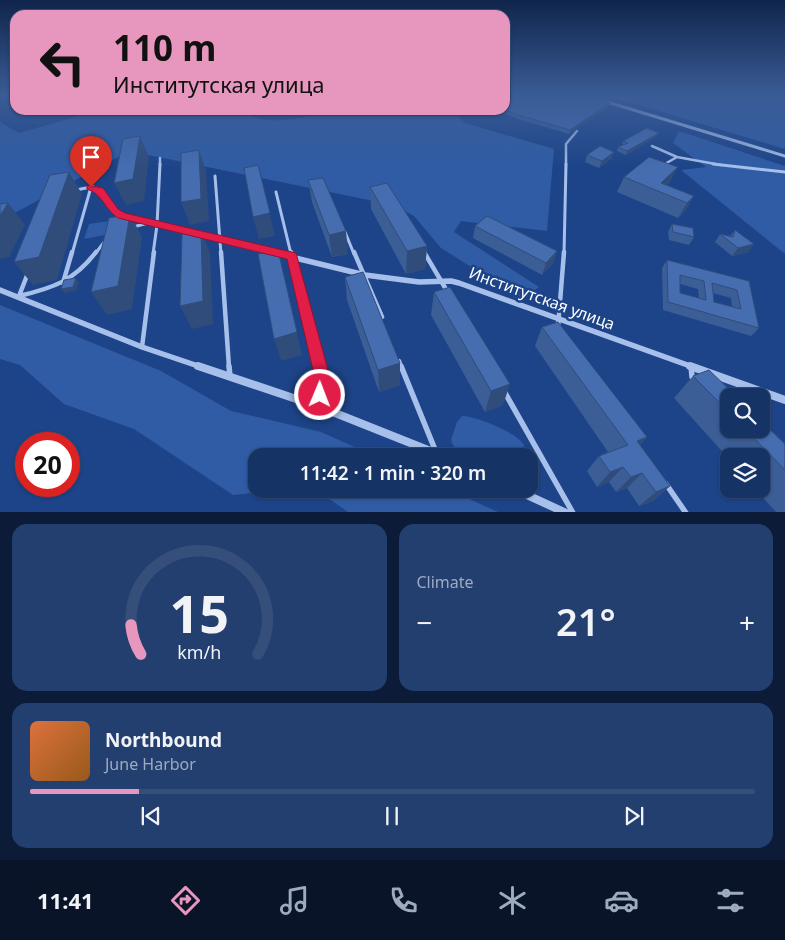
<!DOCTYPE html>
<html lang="en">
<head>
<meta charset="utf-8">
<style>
	body { margin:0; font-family:"Noto Sans",sans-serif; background:#233f6f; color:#f1f3f6; height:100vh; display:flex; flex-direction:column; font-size:19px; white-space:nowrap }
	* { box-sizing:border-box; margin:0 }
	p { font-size:16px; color:#9eaabf }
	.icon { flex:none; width:28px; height:28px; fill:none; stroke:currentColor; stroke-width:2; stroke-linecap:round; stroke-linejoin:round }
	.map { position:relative; height:512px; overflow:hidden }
	.side { display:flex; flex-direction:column; gap:12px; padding:12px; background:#0c1c38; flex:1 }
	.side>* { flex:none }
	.top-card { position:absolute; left:10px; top:10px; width:500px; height:105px; border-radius:15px; box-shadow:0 1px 4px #0004,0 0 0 1px #354e7a; background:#e797bd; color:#111; overflow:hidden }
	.fabs { position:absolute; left:720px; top:388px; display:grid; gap:10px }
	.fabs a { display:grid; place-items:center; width:50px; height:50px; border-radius:10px; background:#163366; box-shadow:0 1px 4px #0004,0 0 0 1px #354e7a; font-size:25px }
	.speed { position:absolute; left:15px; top:432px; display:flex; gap:10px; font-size:25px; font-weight:700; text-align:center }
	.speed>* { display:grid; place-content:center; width:65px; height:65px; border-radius:50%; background:#163366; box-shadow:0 1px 4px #0004,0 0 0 1px #354e7a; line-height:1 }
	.speed .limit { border:8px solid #d22; background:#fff; color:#111 }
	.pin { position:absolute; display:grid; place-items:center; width:42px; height:42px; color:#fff; margin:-51px -21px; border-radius:50% 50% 50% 0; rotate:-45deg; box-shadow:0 0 5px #0007 }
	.pin .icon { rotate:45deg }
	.me { position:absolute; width:55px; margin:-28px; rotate:1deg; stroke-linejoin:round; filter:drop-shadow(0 0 4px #0008) }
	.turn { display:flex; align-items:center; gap:18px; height:105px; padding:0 20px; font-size:22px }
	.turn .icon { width:65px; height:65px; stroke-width:2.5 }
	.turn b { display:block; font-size:35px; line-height:42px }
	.big { font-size:38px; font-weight:600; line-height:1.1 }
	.side .card { flex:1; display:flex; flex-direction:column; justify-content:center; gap:8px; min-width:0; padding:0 18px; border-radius:15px; background:#233f6f }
	.side .dial { align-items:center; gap:0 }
	.dial svg { height:130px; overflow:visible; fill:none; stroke:#354e7a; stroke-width:7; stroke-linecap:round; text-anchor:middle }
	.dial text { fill:#f1f3f6; stroke:none }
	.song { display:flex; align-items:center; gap:15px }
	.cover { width:60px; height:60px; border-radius:8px; background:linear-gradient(135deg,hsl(20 70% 55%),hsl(30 70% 35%)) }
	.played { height:5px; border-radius:2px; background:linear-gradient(90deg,#e797bd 15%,#354e7a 15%) }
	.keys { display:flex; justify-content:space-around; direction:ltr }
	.heat { display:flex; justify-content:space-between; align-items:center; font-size:28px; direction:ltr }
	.side .tiles { flex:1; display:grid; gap:12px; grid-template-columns:1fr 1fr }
	.card:last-child { grid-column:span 2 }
	.trip { position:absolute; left:248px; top:448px; width:290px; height:50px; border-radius:15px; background:#163366; box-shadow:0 1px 4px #0004,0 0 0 1px #354e7a; font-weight:600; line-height:50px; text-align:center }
	.tabs { display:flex; height:80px; justify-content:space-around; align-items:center; background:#091429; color:#9eaabf }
	.tabs .icon { width:35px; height:35px }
	.tabs .current { color:#e797bd }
	.tabs b { font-size:22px; color:#f1f3f6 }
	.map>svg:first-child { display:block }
</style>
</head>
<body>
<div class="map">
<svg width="785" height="513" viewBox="0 0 785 513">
	<rect width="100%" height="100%" fill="#1d4488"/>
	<!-- green -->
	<path fill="#305ca5" d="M609,96h176v53z
		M107,110h129c22,13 49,12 74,6l1,-6h132l14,5 8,8 89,26 -7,82 -86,-10 -7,11 85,55 -17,12 -81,-51 -27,-32 -21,-11 -264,-54 -129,70v-99l19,11 63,-18z
		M679,131l106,35v88l-104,-84 25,-3 -33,-24z
		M109,221l-4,14 -21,4 5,-15z
		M0,305l161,66 70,40 90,21 54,24h-119v33h40l-63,6 -99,-66 -70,-25 -44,-39 -20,-6z
		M462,416c14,0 56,17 62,29l-2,11c-18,0 -65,7 -71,-16l6,-18z
		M315,489h132l51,23h-150z"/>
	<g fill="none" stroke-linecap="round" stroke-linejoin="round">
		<!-- service-far3 -->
		<path stroke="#a7c0eb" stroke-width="2.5" d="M652,146l25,11
			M160,165v-7
			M566,165v-21l11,-13
			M663,165l14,-8 44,8"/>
		<!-- service-far2 -->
		<path stroke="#a7c0eb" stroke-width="3" d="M713,164l72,8
			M215,176l6,78
			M276,192l15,62
			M133,227l15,-4
			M345,232l9,22
			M72,254l19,-67 -15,3
			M95,254l10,-13
			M153,254l4,-29 3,-61
			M564,254l2,-90"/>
		<!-- service-far1 -->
		<path stroke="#a7c0eb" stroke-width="4.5" d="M221,252l8,115
			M291,252l28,115
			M354,252l28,65
			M424,252l23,39
			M63,283l9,-31
			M19,296l9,-23
			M19,296c34,-8 55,-15 77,-44
			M558,327l6,-75
			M142,347l12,-95
			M399,361l2,6"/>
		<!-- service -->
		<path stroke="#a7c0eb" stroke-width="5.5" d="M229,366l1,11
			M319,366l1,41
			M401,366l35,86
			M691,366l1,11 4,3
			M504,391l69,122
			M666,484l20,29"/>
		<!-- minor-far3 -->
		<path stroke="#a7c0eb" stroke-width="3" d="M604,101l181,55"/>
		<!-- minor-far2 -->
		<path stroke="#a7c0eb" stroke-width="4.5" d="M91,187c15,4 17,21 30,29l155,38"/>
		<!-- minor-far1 -->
		<path stroke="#a7c0eb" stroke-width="5.5" d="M271,252l94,23 54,7 32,-1 8,2 234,84
			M0,290l142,57 59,20"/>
		<!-- minor -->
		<path stroke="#a7c0eb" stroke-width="8" d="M198,366l122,41 123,49
			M690,366l95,34
			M514,489l52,24"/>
	</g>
	<!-- wall -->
	<path fill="#3b5e97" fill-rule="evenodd" d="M601,96h17l2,1 -1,3 -2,1z
		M609,106l-40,28 -51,-15 -23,-9z
		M659,133l-2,3 -31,19 -9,-4 1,-4 5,-2 -1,-1 1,-3z
		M614,152l-3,7 -12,9 -14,-6 2,-7z
		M624,177l46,5 -3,3 27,11 -9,15 -7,7 -61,-26z
		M308,180l40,74 -16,3 -20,-55z
		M370,187l57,59 -2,23 -19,5 -35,-65z
		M672,224l22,13 -5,8 -20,-5 -1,-8z
		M475,226l82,25 -4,12 -11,12 -69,-37z
		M735,230l19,14 -6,8 -16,4 -17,-14 5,-8 10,2z
		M667,260l82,21 10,47 -8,8 -88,-26 -1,-42zM680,284l18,5 1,9 -19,-5zM713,293l18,5 1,9 -18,-5z
		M345,277l55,108 -21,7 -32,-92z
		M434,292l69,113 -18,7 -54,-97z
		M542,327l105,110 -7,8 30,41 -17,15 -14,5 -12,-18 -11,4 -7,-10 -12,5 -10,-16 12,-15 9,-4 -73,-106z
		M693,376l36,20v33h32l24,15v69h-8l-22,-24h6v-33h-32v3l-55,-61z"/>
	<!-- shaded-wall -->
	<path fill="#304c7b" d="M610,103l-1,3 -40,28 1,-4z
		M659,133l-2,3 -31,19 1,-4z
		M140,136l9,21 -5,44 -18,4 -12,-22z
		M199,150l7,21 3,50 -19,4 -9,-23z
		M614,152l-3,7 -12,9 3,-7z
		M258,165l17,71 -16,3 -6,-22z
		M678,167l-8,15 -10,10 1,-9z
		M69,172l13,22 -25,86 -24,5 -19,-23z
		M694,196l-9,15 -7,7 9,-15z
		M8,203l17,22 -16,32 -9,2v-43z
		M130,214l12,23 -10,72 -25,6 -16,-23z
		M201,230l9,23 3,71 -21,5 -12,-23z
		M346,231l2,23 -16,3 -3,-22z
		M754,244l-6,8 -16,4 6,-8z
		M427,246l-2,23 -19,5 1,-23z
		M278,250l24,105 -21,6 -7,-22z
		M557,251l-4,12 -11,12 4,-12z
		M76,278l3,4 -3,9 -12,2 -3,-4z
		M400,363v22l-21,7 -1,-22z
		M510,384l-7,21 -18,7 6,-21z
		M647,437l-15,17 5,-13z
		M623,467l-14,15 -12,5 13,-15z
		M642,473l-15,15 -11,4 15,-15z
		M670,486l-17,15 -14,5 17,-14z"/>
	<!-- building -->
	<path fill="#456db0" stroke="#304c7b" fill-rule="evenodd" d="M505,96h84l21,7 -40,27 -51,-15 -15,-5h1z
		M647,128l12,5 -32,18 -9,-4 10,-4 -5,-2z
		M140,136l-7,43 -19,4 9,-44z
		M600,146l14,6 -12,9 -15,-6z
		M199,150l2,49 -20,3v-49z
		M649,157l29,10 -17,16 33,13 -7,7 -63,-26z
		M258,165l12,48 -17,4 -9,-49z
		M69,172l-30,85 -25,5 36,-87z
		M323,178l23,53 -17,4 -21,-55z
		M387,183l40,63 -20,5 -37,-64z
		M8,203l-8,13v-12z
		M130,214l-12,72 -27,6 18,-74z
		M487,216l70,35 -11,12 -71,-37z
		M672,224l21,4 1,9 -21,-5z
		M201,230l2,71 -23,5 2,-72z
		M735,230l19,14 -16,4 -18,-14 13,3z
		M278,250l19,82 -23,7 -16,-85z
		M667,260l82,21 10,47 -91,-26zM680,275l24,6 2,19 -26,-7zM712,283l25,7 4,19 -27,-7z
		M363,272l37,91 -22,7 -33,-93z
		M76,278l-3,9 -12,2 3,-9z
		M450,287l60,97 -19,7 -57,-99z
		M558,322l89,115 -10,4 33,45 -14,6 -14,-19 -11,4 -8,-10 -13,5 -11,-16 29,-11 -86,-118z
		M709,370l27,26h-7v16l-36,-36z
		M761,421l24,23v26l-40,-41h16z"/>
	<!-- sky -->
	<linearGradient id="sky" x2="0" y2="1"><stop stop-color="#10254b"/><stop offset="0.57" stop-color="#3a5c96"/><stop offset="1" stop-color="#3a5c96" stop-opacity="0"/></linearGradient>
	<rect width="785" height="168" fill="url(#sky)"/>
	<!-- route -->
	<path fill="#e11d48" stroke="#92132f" d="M87,185l16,3 15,21 7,4 171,40 32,117v25l-2,5 -6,2 -5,-2 -3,-5 1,-25 -26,-111 -169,-41c-14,-9 -15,-24 -31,-29z"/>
	<g text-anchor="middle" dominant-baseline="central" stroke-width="5" stroke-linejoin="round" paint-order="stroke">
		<!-- street labels -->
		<g font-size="16" fill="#fff" stroke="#1d4488">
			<text transform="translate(542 298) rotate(20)">Институтская улица</text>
		</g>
	</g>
</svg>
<div class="fabs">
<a><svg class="icon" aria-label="search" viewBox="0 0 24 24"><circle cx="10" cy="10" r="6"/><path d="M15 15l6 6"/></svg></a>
<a><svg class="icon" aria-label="layers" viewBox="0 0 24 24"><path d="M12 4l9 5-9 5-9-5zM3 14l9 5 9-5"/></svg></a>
</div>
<div class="speed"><div class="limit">20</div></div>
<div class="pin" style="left:91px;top:187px;background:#d93025"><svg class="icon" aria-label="arrive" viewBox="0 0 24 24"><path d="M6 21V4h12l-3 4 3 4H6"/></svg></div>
<svg class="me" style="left:320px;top:395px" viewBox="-20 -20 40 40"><circle r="17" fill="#e11d48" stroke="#fff" stroke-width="3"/><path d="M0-11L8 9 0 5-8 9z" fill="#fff"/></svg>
<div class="trip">11:42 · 1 min · 320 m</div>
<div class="top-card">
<div class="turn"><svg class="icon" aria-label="left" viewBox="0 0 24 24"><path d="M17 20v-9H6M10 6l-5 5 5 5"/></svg><div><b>110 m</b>Институтская улица</div></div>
</div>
</div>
<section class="side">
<div class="tiles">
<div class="card dial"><svg viewBox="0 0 100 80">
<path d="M14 69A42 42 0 1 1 86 69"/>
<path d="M14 69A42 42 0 0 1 8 51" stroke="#e797bd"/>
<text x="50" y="56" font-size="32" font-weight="700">15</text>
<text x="50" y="72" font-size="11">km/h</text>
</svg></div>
<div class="card"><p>Climate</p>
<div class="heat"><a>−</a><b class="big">21°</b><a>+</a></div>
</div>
<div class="card">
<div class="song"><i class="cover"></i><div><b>Northbound</b><p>June Harbor</p></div></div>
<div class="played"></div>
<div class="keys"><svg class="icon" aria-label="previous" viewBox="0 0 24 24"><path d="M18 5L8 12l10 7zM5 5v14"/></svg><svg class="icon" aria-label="pause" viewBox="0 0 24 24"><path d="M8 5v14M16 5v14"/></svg><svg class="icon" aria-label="next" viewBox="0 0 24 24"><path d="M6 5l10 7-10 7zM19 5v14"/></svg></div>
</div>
</div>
</section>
<nav class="tabs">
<b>11:41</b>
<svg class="icon current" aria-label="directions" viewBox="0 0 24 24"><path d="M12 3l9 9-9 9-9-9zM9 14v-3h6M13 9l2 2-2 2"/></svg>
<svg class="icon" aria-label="music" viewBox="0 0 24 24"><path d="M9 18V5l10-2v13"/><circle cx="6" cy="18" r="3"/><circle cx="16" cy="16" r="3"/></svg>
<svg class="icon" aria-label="phone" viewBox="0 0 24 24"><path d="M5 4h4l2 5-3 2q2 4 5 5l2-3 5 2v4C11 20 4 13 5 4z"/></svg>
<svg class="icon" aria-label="climate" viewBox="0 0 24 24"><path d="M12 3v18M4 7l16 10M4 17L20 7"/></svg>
<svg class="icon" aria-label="car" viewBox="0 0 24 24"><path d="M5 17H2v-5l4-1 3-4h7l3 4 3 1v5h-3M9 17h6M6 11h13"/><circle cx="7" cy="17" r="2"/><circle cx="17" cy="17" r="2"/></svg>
<svg class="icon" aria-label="filters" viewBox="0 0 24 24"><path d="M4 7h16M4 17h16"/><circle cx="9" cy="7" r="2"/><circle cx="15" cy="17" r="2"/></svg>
</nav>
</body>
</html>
